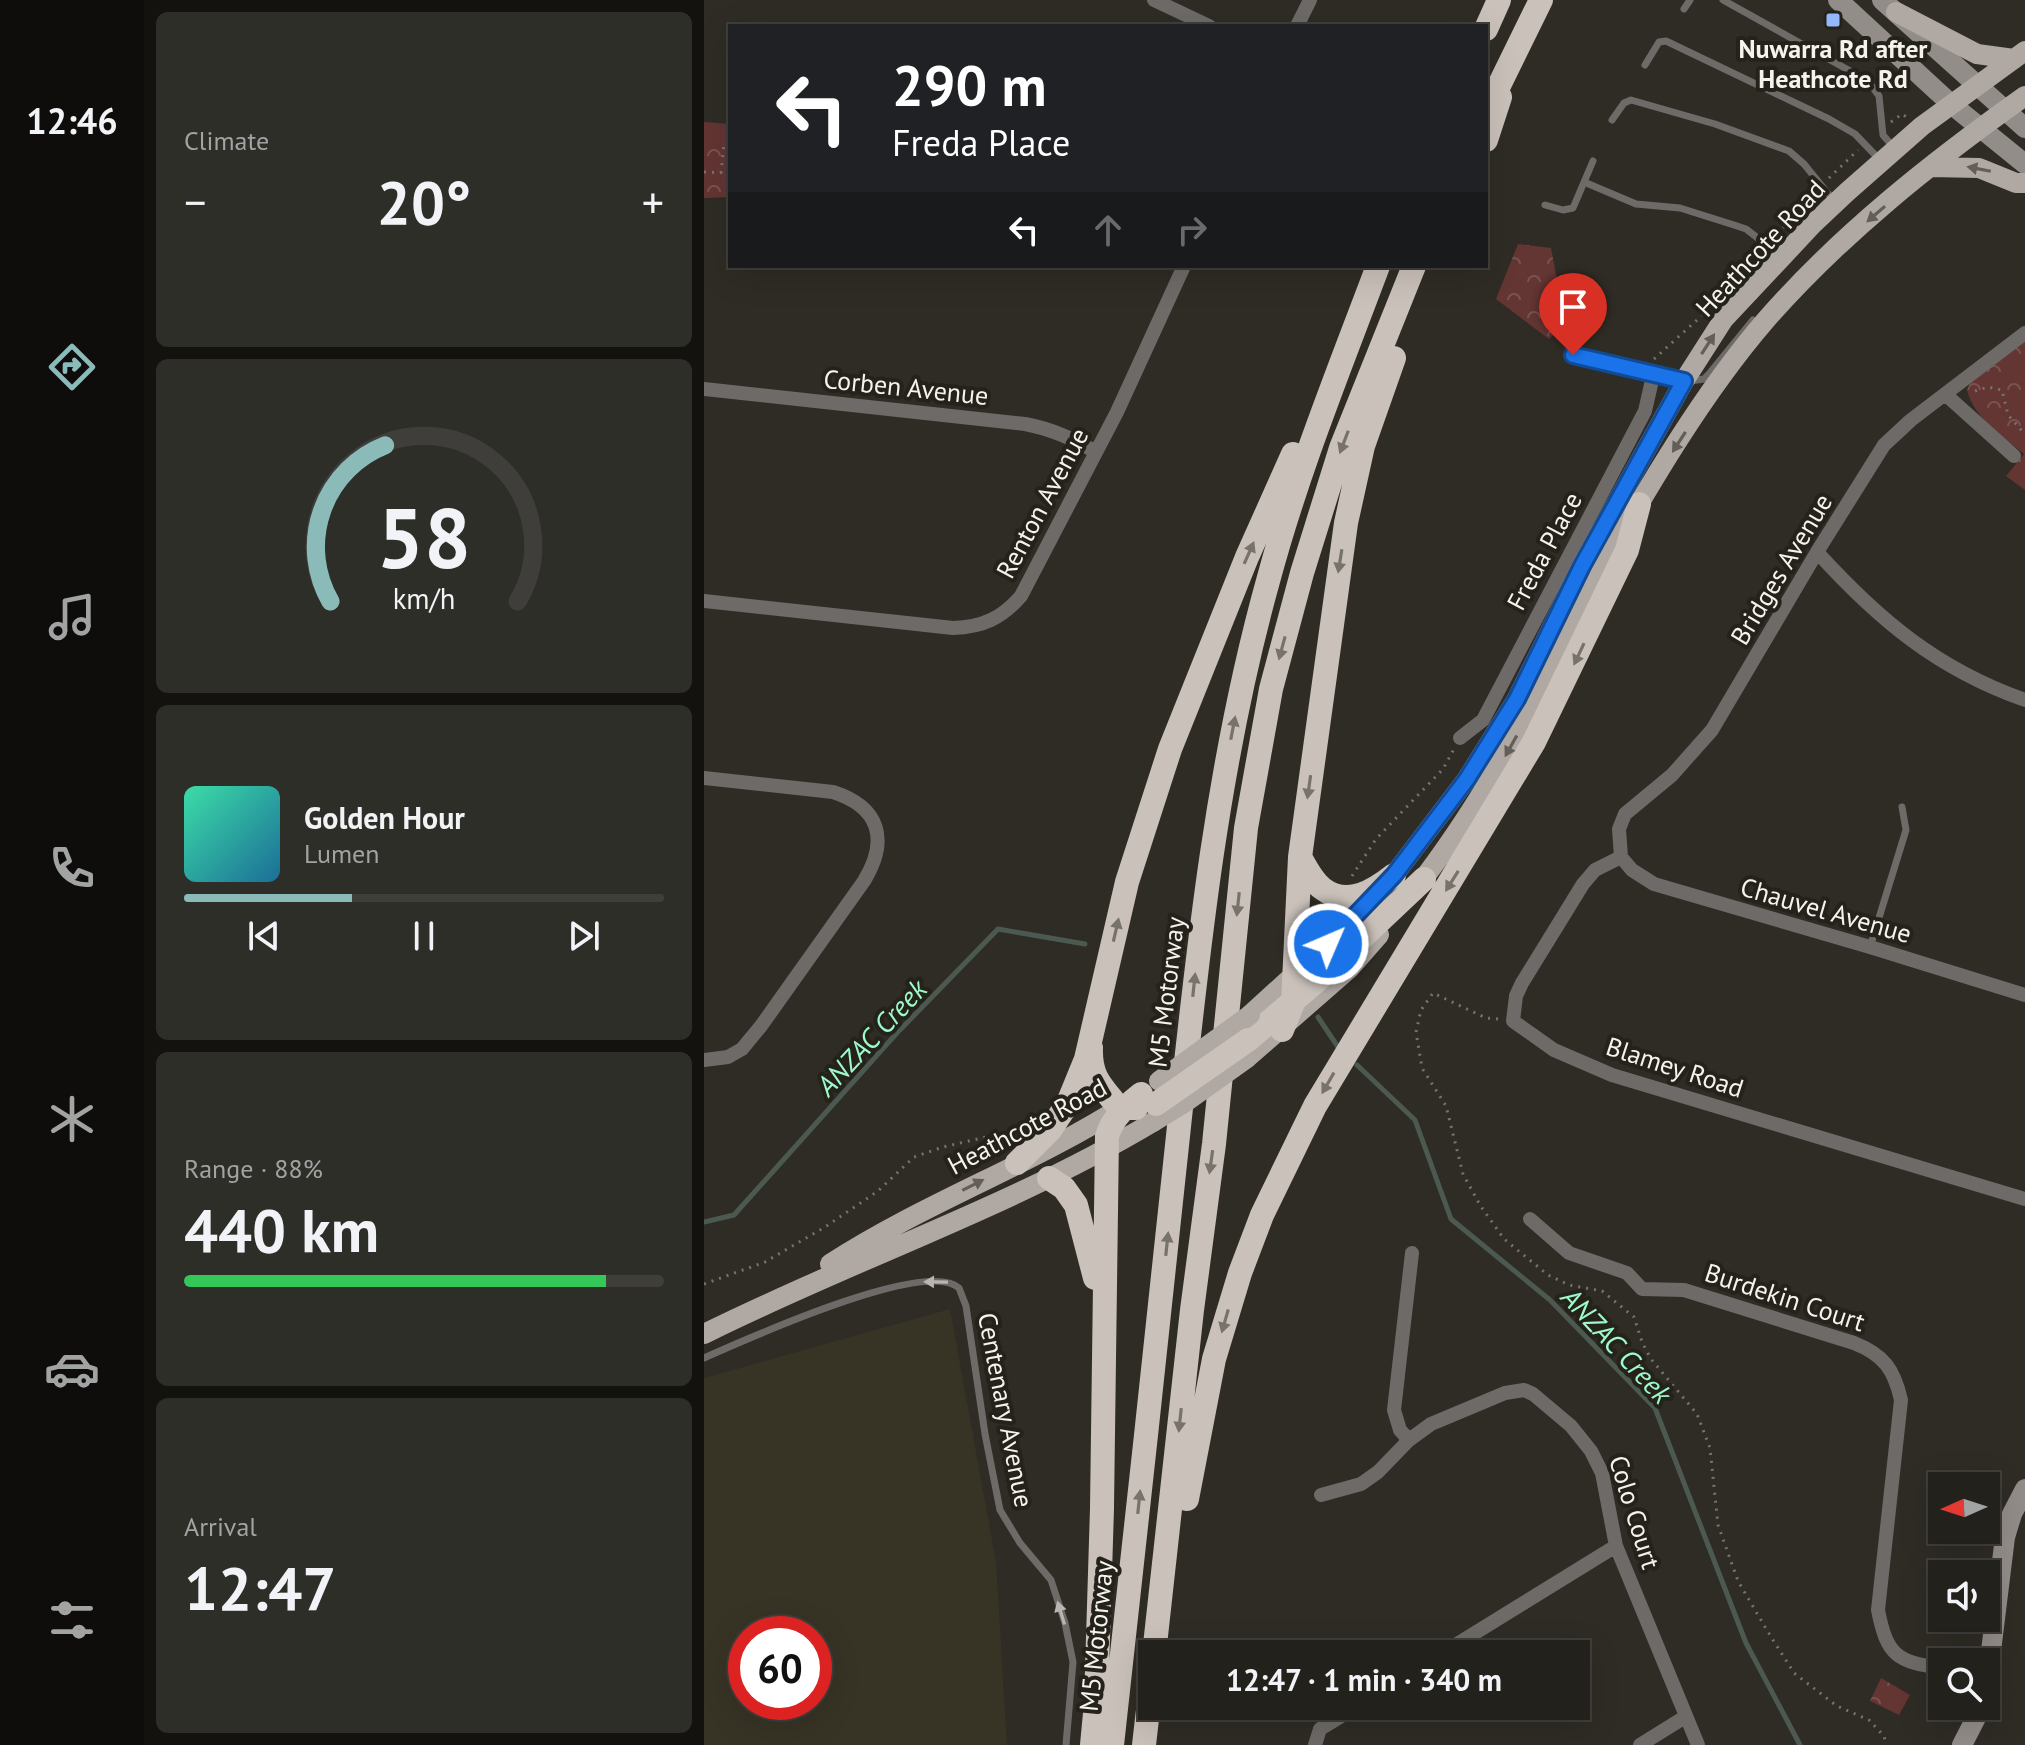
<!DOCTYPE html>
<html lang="en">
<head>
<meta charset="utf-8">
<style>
	body { margin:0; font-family:"PT Sans",sans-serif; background:#2e2e28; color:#f1f3f6; height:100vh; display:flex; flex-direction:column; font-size:30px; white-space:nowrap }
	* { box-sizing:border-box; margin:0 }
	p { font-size:26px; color:#a2a3a3 }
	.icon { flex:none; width:44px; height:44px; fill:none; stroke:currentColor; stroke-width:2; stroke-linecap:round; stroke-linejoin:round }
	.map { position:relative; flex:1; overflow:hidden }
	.sheet { display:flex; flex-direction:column; gap:12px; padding:12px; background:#13120f; width:560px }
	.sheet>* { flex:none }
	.guide { position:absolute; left:24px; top:24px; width:760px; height:244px; border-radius:0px; box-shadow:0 8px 32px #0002,0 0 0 2px #3f3e3a; background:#202124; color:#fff; overflow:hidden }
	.needle { width:52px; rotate:267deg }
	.fabs { position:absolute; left:1224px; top:1472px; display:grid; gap:16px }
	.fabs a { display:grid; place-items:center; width:72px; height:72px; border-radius:0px; background:#22211b; box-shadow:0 8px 32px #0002,0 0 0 2px #3f3e3a; font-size:40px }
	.speed { position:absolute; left:24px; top:1616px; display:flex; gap:16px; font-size:40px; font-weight:700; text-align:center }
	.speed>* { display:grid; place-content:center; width:104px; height:104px; border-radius:50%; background:#22211b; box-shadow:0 8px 32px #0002,0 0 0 2px #3f3e3a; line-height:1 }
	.speed .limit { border:12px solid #d22; background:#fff; color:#111 }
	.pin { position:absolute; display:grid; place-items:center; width:68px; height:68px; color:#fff; margin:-82px -34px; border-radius:50% 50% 50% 0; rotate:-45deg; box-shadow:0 0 8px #0007 }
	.pin .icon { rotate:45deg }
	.me { position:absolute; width:88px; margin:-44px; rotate:45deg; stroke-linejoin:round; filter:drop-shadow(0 0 6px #0008) }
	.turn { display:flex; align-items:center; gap:28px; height:168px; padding:0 32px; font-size:36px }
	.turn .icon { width:104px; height:104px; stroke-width:2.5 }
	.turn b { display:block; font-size:56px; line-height:68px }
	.lanes { display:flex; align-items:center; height:76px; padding:0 32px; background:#0003; justify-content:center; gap:40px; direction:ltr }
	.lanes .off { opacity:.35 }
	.big { font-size:60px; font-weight:600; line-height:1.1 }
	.sheet .card { flex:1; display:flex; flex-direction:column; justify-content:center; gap:12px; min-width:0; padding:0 28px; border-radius:12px; background:#2e2e28 }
	.sheet .dial { align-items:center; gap:0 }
	.dial svg { height:208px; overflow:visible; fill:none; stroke:#3f3e3a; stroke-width:7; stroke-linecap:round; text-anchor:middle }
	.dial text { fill:#f1f3f6; stroke:none }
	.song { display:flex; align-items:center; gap:24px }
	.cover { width:96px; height:96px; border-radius:12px; background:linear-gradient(135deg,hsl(160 70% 55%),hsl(200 70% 35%)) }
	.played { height:8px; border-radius:4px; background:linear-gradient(90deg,#8bbbb9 35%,#3f3e3a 35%) }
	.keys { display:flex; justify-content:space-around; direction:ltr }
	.heat { display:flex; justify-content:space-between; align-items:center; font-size:44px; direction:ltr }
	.charge { height:12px; border-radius:6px; background:linear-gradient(90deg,#34c759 88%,#3f3e3a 0) }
	.trip { position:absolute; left:434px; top:1640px; width:452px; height:80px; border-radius:0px; background:#22211b; box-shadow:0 8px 32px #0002,0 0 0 2px #3f3e3a; font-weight:600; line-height:80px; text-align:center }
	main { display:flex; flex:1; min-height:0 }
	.tabs { display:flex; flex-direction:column; width:144px; justify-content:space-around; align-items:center; background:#0e0d0b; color:#a2a3a3 }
	.tabs .icon { width:56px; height:56px }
	.tabs .active { color:#8bbbb9 }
	.tabs b { font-size:36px; color:#f1f3f6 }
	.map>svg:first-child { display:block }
</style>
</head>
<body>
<main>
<nav class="tabs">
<b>12:46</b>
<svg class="icon active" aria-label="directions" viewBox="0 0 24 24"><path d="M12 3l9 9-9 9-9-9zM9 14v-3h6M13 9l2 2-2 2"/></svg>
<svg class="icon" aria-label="music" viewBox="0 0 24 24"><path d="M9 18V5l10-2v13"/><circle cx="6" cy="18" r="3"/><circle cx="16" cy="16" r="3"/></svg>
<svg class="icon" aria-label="phone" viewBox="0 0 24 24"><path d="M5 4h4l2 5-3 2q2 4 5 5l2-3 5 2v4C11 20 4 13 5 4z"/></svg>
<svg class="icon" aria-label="climate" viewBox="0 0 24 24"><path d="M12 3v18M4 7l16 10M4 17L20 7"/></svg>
<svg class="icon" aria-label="car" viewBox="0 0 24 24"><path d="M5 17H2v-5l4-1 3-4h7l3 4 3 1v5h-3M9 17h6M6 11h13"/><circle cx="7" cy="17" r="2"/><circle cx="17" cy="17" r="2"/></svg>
<svg class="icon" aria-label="filters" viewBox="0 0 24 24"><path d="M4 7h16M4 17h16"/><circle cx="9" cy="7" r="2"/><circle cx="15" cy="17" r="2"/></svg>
</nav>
<section class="sheet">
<div class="card"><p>Climate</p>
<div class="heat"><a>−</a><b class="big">20°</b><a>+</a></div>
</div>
<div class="card dial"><svg viewBox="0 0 100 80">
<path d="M14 69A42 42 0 1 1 86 69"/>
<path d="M14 69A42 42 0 0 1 35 9" stroke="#8bbbb9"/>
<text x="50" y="56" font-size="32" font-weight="700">58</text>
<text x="50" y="72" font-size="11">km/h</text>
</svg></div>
<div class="card">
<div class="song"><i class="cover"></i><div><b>Golden Hour</b><p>Lumen</p></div></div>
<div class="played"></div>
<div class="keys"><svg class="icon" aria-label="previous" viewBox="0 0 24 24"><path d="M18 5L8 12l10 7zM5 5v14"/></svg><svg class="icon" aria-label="pause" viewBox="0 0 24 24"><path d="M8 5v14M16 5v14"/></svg><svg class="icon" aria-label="next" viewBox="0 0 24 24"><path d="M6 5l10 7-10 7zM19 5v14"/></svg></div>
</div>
<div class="card"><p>Range · 88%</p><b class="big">440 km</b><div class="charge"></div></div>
<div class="card"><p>Arrival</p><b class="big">12:47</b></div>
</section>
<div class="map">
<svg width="1321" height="1745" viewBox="0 0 1321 1745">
	<defs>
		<pattern id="park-crowns" width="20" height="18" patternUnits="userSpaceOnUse" patternTransform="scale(2)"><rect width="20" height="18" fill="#633533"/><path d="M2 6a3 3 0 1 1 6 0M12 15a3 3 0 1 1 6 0" fill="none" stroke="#7a5351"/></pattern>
	</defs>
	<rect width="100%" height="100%" fill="#2e2c24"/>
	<!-- built -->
	<path fill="#373325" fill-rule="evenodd" d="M246,1309l46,253 11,183h-303v-367zM42,1634h68v68h-68z"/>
	<!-- park -->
	<path fill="url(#park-crowns)" d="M0,122l26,2v73l-26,1z
		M814,244l33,4 15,79 -9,4 -8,8 -53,-40z
		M1321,339v151l-19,-14 18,-22c-22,-18 -50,-36 -57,-64l5,-11z
		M1177,1678l29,17 -11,20 -29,-14z"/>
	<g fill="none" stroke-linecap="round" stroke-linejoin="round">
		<!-- stream -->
		<path stroke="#4c5951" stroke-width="5" d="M614,1017l20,30
			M653,1065l58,55 36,99 99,81 105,108 91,235 54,102
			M0,1222l30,-7 162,-181 102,-105 87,15"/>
		<!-- path -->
		<path stroke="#76746d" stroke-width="3" stroke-dasharray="2 6" stroke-linecap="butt" d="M1187,122l11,-8 6,4
			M0,172l26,1
			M17,173l3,-30
			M1125,178l29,-28
			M1079,228l32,-36
			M950,359l54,-49
			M1271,391l13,-4 14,3 6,25 14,16
			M648,876l24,-37 67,-70 11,-20
			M794,1019l-12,-1 -53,-25 -12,17 -5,22 6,36 24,38 17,68 17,31 24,34 44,36 21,10 33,6 32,26 8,25 9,17 46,55 13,34 8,77 20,56 30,51 26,41 43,33 32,14 15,16 2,9
			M0,1284l61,-22 60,-35 53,-36 36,-34 29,-10 65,-15 21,-10"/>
		<!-- lane -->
		<path stroke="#6e6a68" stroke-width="7" d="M1019,0l145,81 11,15 4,39 11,13
			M980,9l6,-9
			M941,65l14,-23 7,-1 163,78 26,15 25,26
			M908,120l12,-17 7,-3 84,24 74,27 15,13 30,37
			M880,182l52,22 44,4 54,17 12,4 35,27
			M841,205l18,5 10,-2 20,-47
			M986,381l14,-2 5,-5 44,-54
			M1166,947l36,-117 -4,-23
			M0,1358c41,-18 221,-100 255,-70l7,18 19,128 15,76 20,33 31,37 14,43 8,39 -7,83"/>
		<!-- street -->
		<path stroke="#6e6a68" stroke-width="14" d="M450,0l55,26
			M593,26l13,-26
			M869,355l111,26
			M0,389l321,35c27,5 48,15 71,28
			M1241,394l69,62
			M1113,552c62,68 120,117 208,148
			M0,601l249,27c30,-1 49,-10 68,-32l96,-184 67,-146
			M756,738l23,-18 162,-309 8,-35
			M0,778l129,14c47,15 56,48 31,89l-103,145 -19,23 -14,8 -24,3
			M917,857l-26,13 -12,14 -61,99 -6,13 -3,25 41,29 58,25 413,124
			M917,857l-2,-28 6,-15 47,-39 40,-45 105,-178 67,-107 27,-25 114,-87
			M917,857l11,13 22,14 216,63 155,48
			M826,1219l39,34 58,20 15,16 42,1 170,53c30,12 40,26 47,57l-23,210c9,46 19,52 64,58
			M705,1440l-9,-10 -6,-20 18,-157
			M617,1495l40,-11 17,-12 31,-32 22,-16 74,-31 19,-3 9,4 38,32 20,25 11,22 14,73 82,199
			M737,1654l175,-108
			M611,1745l5,-16 38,-23
			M936,1745l45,-28"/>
		<!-- secondary -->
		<path stroke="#938d89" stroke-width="20" d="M1134,0l113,104 74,60
			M1178,0l143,128
			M1282,1692l19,-155 7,-23 13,-25
			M1258,1745l20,-39"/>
		<!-- primary -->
		<path stroke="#b0a8a3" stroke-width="20" d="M1192,12l81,42 37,5
			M1227,167l48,1 37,15h9
			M710,891c51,-65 93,-136 131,-209 19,-38 36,-77 57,-114 47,-83 101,-175 163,-247 75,-86 167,-159 260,-225
			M546,1015l94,-86 50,-54 73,-96 50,-80 65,-133 102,-185 39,-61 90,-96 34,-32 75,-66 103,-75
			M543,1058l103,-90 29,-33
			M126,1264c94,-61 201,-99 295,-159
			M0,1334c148,-74 307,-127 449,-212"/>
		<!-- highway -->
		<path stroke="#cac1ba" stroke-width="24" d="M782,29l13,-29
			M782,112l55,-112
			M782,140l14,-43
			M596,857c6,11 13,25 23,32 25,19 52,1 71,-14
			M578,1030l11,-27 7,-146 46,-334 17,-77 31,-88
			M544,1040l65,-56 111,-105
			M387,1048c-1,30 11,38 28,60h17
			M313,1163l33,-33 18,-27 18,-44 41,-177 43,-133 77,-192 46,-103
			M345,1178l15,10 12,17 19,73
			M483,1499l27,-140 26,-86 22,-58 53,-109 219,-364 93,-192 12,-46
			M450,1654l38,-344 22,-166 32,-316 25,-139 31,-116 39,-125 73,-182
			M388,1745l4,-42 6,-195 5,-372c6,-19 19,-30 34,-42
			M408,1745c21,-194 43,-387 63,-581 21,-196 40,-393 93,-583 29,-108 71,-211 110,-315
			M440,1745l8,-70"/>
		<!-- primary-bridge -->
		<path stroke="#b0a8a3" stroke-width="20" d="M455,1081l91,-66
			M449,1122l31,-19 63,-45"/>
		<!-- highway-bridge -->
		<path stroke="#cac1ba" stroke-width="24" d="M452,1104l92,-64"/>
	</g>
	<!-- one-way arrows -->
	<defs><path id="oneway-solid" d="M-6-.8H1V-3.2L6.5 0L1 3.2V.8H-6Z" transform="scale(2)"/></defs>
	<g fill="#635e58">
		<use href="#oneway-solid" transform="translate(1275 169) rotate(-169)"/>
		<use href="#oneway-solid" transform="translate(1172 214) rotate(139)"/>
		<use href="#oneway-solid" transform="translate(1004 344) rotate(-57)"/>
		<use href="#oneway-solid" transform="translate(975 442) rotate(123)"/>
		<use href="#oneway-solid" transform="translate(807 746) rotate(119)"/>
		<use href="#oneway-solid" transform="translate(269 1185) rotate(-27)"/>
	</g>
	<g fill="#77726a">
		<use href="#oneway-solid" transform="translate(640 442) rotate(111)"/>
		<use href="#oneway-solid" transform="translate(545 553) rotate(-66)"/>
		<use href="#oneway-solid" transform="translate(636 561) rotate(99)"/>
		<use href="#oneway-solid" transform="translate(578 648) rotate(105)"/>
		<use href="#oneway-solid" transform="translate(875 654) rotate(115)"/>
		<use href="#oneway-solid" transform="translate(529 728) rotate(-79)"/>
		<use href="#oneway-solid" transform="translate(605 787) rotate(98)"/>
		<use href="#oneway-solid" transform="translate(748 881) rotate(122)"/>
		<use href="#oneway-solid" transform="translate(534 904) rotate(96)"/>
		<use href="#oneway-solid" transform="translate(412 930) rotate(-77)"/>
		<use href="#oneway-solid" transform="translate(490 985) rotate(-84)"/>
		<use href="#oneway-solid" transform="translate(624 1083) rotate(120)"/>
		<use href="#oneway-solid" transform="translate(507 1162) rotate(98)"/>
		<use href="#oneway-solid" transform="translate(463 1244) rotate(-84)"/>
		<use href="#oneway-solid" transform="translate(521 1321) rotate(106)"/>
		<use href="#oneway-solid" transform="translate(476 1420) rotate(96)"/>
		<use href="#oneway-solid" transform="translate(435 1502) rotate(-84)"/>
	</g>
	<g fill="#b8b5b2">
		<use href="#oneway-solid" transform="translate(232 1282) rotate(-179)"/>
		<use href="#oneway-solid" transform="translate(357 1613) rotate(-107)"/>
	</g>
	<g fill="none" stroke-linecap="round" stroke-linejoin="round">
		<defs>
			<path id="route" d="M624,944l66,-69 73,-96 50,-80 65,-133 102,-185 -111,-26"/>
		</defs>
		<!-- route casing -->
		<use href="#route" stroke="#114b97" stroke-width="20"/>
		<!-- route -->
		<use href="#route" stroke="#1a73e8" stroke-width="14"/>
	</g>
	<!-- markers -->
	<rect fill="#95b7fd" stroke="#24221a" stroke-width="3" x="1121" y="12" width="16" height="16" rx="4"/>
	<g text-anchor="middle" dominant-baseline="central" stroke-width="8" stroke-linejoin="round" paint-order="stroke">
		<!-- poi labels -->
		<g font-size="26" font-weight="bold" fill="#f5f3ee" stroke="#24221a">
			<text x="1129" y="48">Nuwarra Rd after<tspan x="1129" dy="30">Heathcote Rd</tspan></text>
		</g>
		<!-- street labels -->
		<g font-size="26" fill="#f5f3ee" stroke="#24221a">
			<text transform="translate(1056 248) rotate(-47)">Heathcote Road</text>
			<text transform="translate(202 387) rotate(6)">Corben Avenue</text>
			<text transform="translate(338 503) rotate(-62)">Renton Avenue</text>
			<text transform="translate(840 551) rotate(-62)">Freda Place</text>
			<text transform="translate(1077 569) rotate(-59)">Bridges Avenue</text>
			<text transform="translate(1122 910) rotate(16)">Chauvel Avenue</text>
			<text transform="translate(462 992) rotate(-83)">M5 Motorway</text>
			<text transform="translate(971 1067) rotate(18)">Blamey Road</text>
			<text transform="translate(323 1126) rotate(-28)">Heathcote Road</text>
			<text transform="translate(1081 1297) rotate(18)">Burdekin Court</text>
			<text transform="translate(302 1410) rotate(79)">Centenary Avenue</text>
			<text transform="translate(931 1512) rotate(73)">Colo Court</text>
			<text transform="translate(392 1636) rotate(-84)">M5 Motorway</text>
		</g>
		<!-- water labels -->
		<g font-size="28" font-style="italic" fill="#9efacb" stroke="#24221a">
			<text transform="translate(167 1037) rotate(-47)">ANZAC Creek</text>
			<text transform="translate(913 1345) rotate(47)">ANZAC Creek</text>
		</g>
	</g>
</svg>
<div class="fabs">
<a><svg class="needle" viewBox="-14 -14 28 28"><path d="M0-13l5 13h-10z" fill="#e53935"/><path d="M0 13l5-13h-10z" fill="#a2a3a3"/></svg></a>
<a><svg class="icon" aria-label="sound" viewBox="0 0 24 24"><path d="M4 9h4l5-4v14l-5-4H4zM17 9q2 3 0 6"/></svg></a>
<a><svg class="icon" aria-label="search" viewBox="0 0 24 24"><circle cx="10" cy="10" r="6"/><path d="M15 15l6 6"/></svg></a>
</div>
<div class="speed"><div class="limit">60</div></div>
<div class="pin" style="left:869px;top:355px;background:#d93025"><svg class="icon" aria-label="arrive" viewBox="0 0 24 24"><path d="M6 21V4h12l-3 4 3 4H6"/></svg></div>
<svg class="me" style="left:624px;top:944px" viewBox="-20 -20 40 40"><circle r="17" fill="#1a73e8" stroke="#fff" stroke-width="3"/><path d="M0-11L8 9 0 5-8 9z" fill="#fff"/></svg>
<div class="trip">12:47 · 1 min · 340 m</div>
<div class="guide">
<div class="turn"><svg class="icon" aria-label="left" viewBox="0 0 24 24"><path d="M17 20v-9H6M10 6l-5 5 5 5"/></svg><div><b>290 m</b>Freda Place</div></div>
<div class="lanes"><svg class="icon" aria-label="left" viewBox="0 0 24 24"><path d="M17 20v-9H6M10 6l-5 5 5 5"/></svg><svg class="icon off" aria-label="ahead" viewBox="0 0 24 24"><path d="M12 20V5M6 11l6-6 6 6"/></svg><svg class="icon off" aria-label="right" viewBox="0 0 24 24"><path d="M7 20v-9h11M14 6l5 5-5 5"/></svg></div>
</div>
</div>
</main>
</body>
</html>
